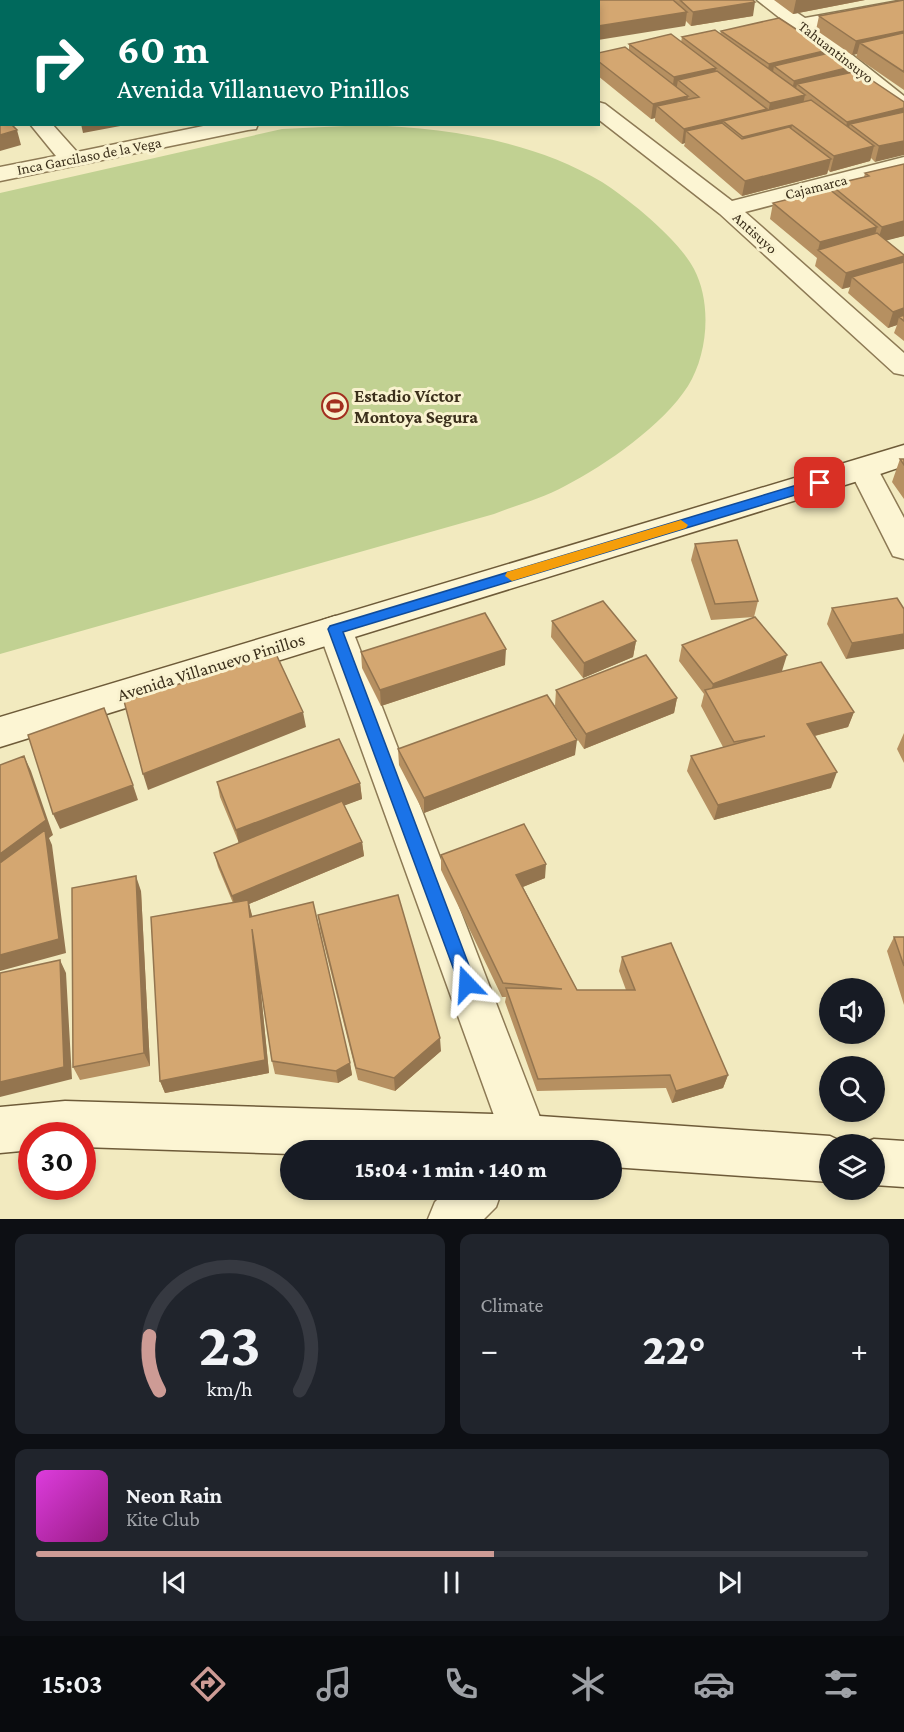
<!DOCTYPE html>
<html lang="en">
<head>
<meta charset="utf-8">
<style>
	body { margin:0; font-family:"Crimson Pro",serif; background:#20242c; color:#f1f3f6; height:100vh; display:flex; flex-direction:column; font-size:22px; white-space:nowrap }
	* { box-sizing:border-box; margin:0 }
	p { font-size:20px; color:#9ea1a6 }
	.icon { flex:none; width:33px; height:33px; fill:none; stroke:currentColor; stroke-width:2; stroke-linecap:round; stroke-linejoin:round }
	.map { position:relative; height:1219px; overflow:hidden }
	.panel { display:flex; flex-direction:column; gap:15px; padding:15px; background:#0d0f14; flex:1 }
	.panel>* { flex:none }
	.banner { position:absolute; left:0px; top:0px; width:600px; height:126px; box-shadow:0 3px 9px #0003; background:#00695c; color:#fff; overflow:hidden }
	.buttons { position:absolute; left:819px; top:978px; display:grid; gap:12px }
	.buttons a { display:grid; place-items:center; width:66px; height:66px; border-radius:50%; background:#171b24; box-shadow:0 3px 9px #0003; font-size:30px }
	.speed { position:absolute; left:18px; top:1122px; display:flex; gap:12px; font-size:30px; font-weight:700; text-align:center }
	.speed>* { display:grid; place-content:center; width:78px; height:78px; border-radius:50%; background:#171b24; box-shadow:0 3px 9px #0003; line-height:1 }
	.speed .limit { border:9px solid #d22; background:#fff; color:#111 }
	.pin { position:absolute; display:grid; place-items:center; width:51px; height:51px; color:#fff; margin:-26px; border-radius:12px; box-shadow:0 3px 9px #0006 }
	.me { position:absolute; width:66px; margin:-33px; rotate:340deg; stroke-linejoin:round; filter:drop-shadow(0 0 4px #0008) }
	.turn { display:flex; align-items:center; gap:21px; height:126px; padding:0 18px; font-size:27px }
	.turn .icon { width:78px; height:78px; stroke-width:2.5 }
	.turn b { display:block; font-size:42px; line-height:51px }
	.big { font-size:45px; font-weight:800; line-height:1.1 }
	.panel .tile { flex:1; display:flex; flex-direction:column; justify-content:center; gap:9px; min-width:0; padding:0 21px; border-radius:12px; background:#20242c }
	.panel .dial { align-items:center; gap:0 }
	.dial svg { height:156px; overflow:visible; fill:none; stroke:#363941; stroke-width:7; stroke-linecap:round; text-anchor:middle }
	.dial text { fill:#f1f3f6; stroke:none }
	.song { display:flex; align-items:center; gap:18px }
	.cover { width:72px; height:72px; border-radius:9px; background:linear-gradient(135deg,hsl(300 70% 55%),hsl(310 70% 35%)) }
	.played { height:6px; border-radius:3px; background:linear-gradient(90deg,#cd9b95 55%,#363941 55%) }
	.keys { display:flex; justify-content:space-around; direction:ltr }
	.heat { display:flex; justify-content:space-between; align-items:center; font-size:33px; direction:ltr }
	.panel .tiles { flex:1; display:grid; gap:15px; grid-template-columns:1fr 1fr }
	.tile:last-child { grid-column:span 2 }
	.trip { position:absolute; left:280px; top:1140px; width:342px; height:60px; border-radius:30px; background:#171b24; box-shadow:0 3px 9px #0003; font-weight:800; line-height:60px; text-align:center }
	.tab-bar { display:flex; height:96px; justify-content:space-around; align-items:center; background:#090b0e; color:#9ea1a6 }
	.tab-bar .icon { width:42px; height:42px }
	.tab-bar .on { color:#cd9b95 }
	.tab-bar b { font-size:27px; color:#f1f3f6 }
	.map>svg:first-child { display:block }
</style>
</head>
<body>
<div class="map">
<svg width="904" height="1219" viewBox="0 0 904 1219">
	<rect width="100%" height="100%" fill="#f2eabf"/>
	<!-- green -->
	<path fill="#c1d192" d="M366,125c80,3 166,15 236,57 27,17 77,58 92,87 18,34 14,85 -6,117 -25,39 -82,79 -123,100 -22,12 -48,19 -71,28l-494,140v-461l282,-64z"/>
	<g fill="none" stroke-linecap="round" stroke-linejoin="round">
		<defs>
			<path id="street" d="M757,0h21l27,18 99,-18v12l-87,15 87,69v16l-7,-2 -99,-79 -49,9 -7,-2 -3,-4 3,-4 43,-8z
				M0,73h2v14h-2z
				M598,102l7,2 127,97 172,-44v14l-159,41 159,141v22l-10,-2 -174,-159 -122,-95z
				M30,124h22l25,28 136,-28h45l-2,5 -8,1 -248,51v-14l56,-11z
				M864,459l10,3 30,56v41l-11,-3 -44,-87 5,-7z
				M335,616l12,4 5,9 196,509 -5,12h-52l9,-18 -182,-503 5,-9z
				M447,1190h55l-6,17 -12,12h-56l7,-17z"/>
			<path id="secondary" d="M904,445v21l-30,10 -874,271v-30z
				M65,1101l460,14 305,21 17,8h-17v38l-218,-15v-17h-321v4l-209,-7v-11h-50v14l-32,3v-46z
				M874,1139l30,2v46l-30,-2v-41h-13z"/>
		</defs>
		<!-- street casing -->
		<use href="#street" stroke="#8d7a55" stroke-width="3"/>
		<!-- secondary casing -->
		<use href="#secondary" stroke="#6e5b39" stroke-width="3"/>
		<!-- street -->
		<use href="#street" fill="#fcf5d3" fill-rule="evenodd"/>
		<!-- secondary -->
		<use href="#secondary" fill="#fcf5d3" fill-rule="evenodd"/>
	</g>
	<!-- wall -->
	<path fill="#b69061" d="M141,0h165l4,2h-166z
		M416,0h57l1,2h-58z
		M515,0h238v16l-62,10 -5,-5 -1,5 -87,-24h-81z
		M774,0h91l-72,14z
		M904,0v90l-48,-33 1,-3 -5,1 -36,-25 3,-14z
		M0,2h2v36l-2,-2z
		M721,31l107,19v3l22,14 -1,6 55,29 -29,60 -4,-4 -1,3 -40,11 -2,-2 -1,4 -85,22 -58,-50 1,-3 -3,1 -27,-23v-3l-4,1 -53,-43v-23l31,-4v-5l52,-2 1,-5 38,-3z
		M904,164v72l-18,4 18,15v86l-10,-8 3,-8 -9,3 -40,-35 2,-6 -8,2 -27,-23 2,-8 -47,-39 3,-16 57,-14 1,-4 33,-8 1,-4z
		M900,459h4v40l-12,-17z
		M695,544l63,57 -4,16 -43,3 -20,-60z
		M832,608l72,1 -58,50 -19,-35z
		M552,621l84,20 -3,16 -50,21 -32,-41z
		M682,645l100,26 -3,1 75,40 -6,15 -33,9 16,52 -117,32 -27,-49 4,-15 32,-9 -22,-41 3,-12 -25,-33z
		M361,652l144,13 -124,41 -19,-38z
		M556,690l121,8 -3,15 -90,36 -29,-43z
		M904,733v30l-7,-14z
		M398,749l177,6 -151,58 -25,-48z
		M217,782l143,1 2,16 -18,6 18,37 2,14 -115,48 3,13 98,146 2,12 -14,8 -63,-9 -3,-13 -13,-88 10,100 -104,20 -5,-12 73,-178 -15,-36 -4,-14 25,-10 -19,-46z
		M441,855l104,23 -22,9 54,103h49l-7,-19 3,-14 106,118 -5,13 -51,15 -6,-15 -129,3 -32,-89 1,-5h-4l-61,-127z
		M141,891l9,175 -70,14 -7,-13z
		M318,915l123,136 -46,40 -37,-11 -38,-151z
		M894,937h10v68l-17,-54z"/>
	<!-- shaded-wall -->
	<path fill="#94754f" d="M162,0h25v2h-24z
		M208,0h29v1l-29,1z
		M796,0h69l-72,14z
		M755,2l-2,14 -62,10 2,-14z
		M687,12l-2,14 -87,14v-14z
		M904,31v13l-44,-1 -3,11 -5,1 4,-14z
		M828,50l-3,15 -51,1 -2,12 -6,1 3,-15z
		M850,67l-3,14 -50,3 -2,10 -4,1 3,-14z
		M716,68l-2,14 -36,-2 -2,11 -4,1 2,-15z
		M805,95l-3,14 -35,9 3,-15z
		M688,96l-2,14 -29,-4 -2,12 -4,1 2,-15z
		M904,108v14l-54,2 -3,12 -3,1 3,-15z
		M767,109l-3,15 -41,-3 -3,14 -34,-4 -1,12 -3,1 2,-15z
		M81,124h50l-48,9z
		M792,125l-3,15 -49,12 3,-15z
		M17,130l4,15 -21,6v-16z
		M904,141v14l-29,7 4,-16z
		M874,146l-4,15 -40,11 4,-16z
		M831,159l-4,15 -85,22 3,-15z
		M904,221v15l-27,7 5,-16z
		M877,227l-4,16 -55,7 -2,8 4,-16z
		M904,256v4l-3,12 -49,5 -2,10 -8,2 4,-16z
		M904,308v13l-5,-4 -2,8 -9,3 5,-16z
		M904,634v15l-58,10 6,-16z
		M636,641l-3,16 -50,21 1,-15z
		M506,649l-1,16 -124,41 -1,-16z
		M787,655l-5,16 -72,28 -1,-1 4,-14z
		M677,698l-3,15 -90,36 2,-15z
		M303,712l3,15 -158,63 -5,-16z
		M854,712l-6,15 -46,12 5,-15z
		M577,740l-2,15 -151,58v-15z
		M24,756l7,15 22,64 -4,3 3,7 14,108 -66,18v-117z
		M837,772l-6,16 -117,32 4,-15z
		M360,783l2,16 -123,46 -3,-15z
		M133,785l5,15 -78,29 -7,-15z
		M362,842l2,14 -115,48 3,11 1,16 -3,-14 -14,-7 -4,-14z
		M546,864l-1,14 -30,12 1,-15z
		M136,876l5,15 9,175 -6,-13z
		M252,929l4,14 13,130 -104,20 -5,-12z
		M60,960l6,13 6,106 -72,18v-15z
		M440,1038l1,13 -46,40 -1,-13z
		M350,1063l2,12 -14,8 -2,-12z
		M728,1075l-5,13 -51,15 4,-12z"/>
	<!-- building -->
	<path fill="#d4a771" stroke="#94754f" stroke-width="1.5" d="M9,0h67l1,2h-75z
		M181,0h20l4,2h-27z
		M258,0h48l4,2h-49z
		M425,0h48l1,2h-47z
		M529,0h48l2,2h-48z
		M584,0h89l14,12 -89,14v-24h-13z
		M680,0h73l2,2 -62,10z
		M904,0v31l-48,10 -37,-25z
		M0,2h2v27l-2,-2z
		M779,18l49,32 -59,14 -48,-33z
		M715,30l90,65 -35,8 -88,-66z
		M903,33l1,1v38l-44,-29z
		M671,34l45,34 -42,9 -45,-33z
		M625,47l63,49 -35,8 -55,-43v-8z
		M829,53l21,14 -56,14 -20,-15z
		M717,71l50,38 -83,20 -27,-23 42,-9 -21,-17z
		M858,71l46,31v6l-57,14 -50,-38z
		M811,100l63,46 -40,10 -42,-31 -49,12 -20,-16z
		M904,112v29l-25,5 -29,-22z
		M0,114l2,1v9h9l6,6 -17,5z
		M722,123l20,16 47,-12 42,32 -86,22 -59,-50z
		M904,164v57l-22,6 -51,-42 38,-9 -4,-3z
		M829,189l48,38 -57,15 -47,-39z
		M877,233l27,22v1l-58,17 -28,-23z
		M904,262v46l-11,4 -41,-35z
		M904,315v6l-5,-4z
		M900,459h4v6z
		M737,540l21,61 -43,3 -20,-60z
		M897,598l7,11v25l-52,9 -20,-35z
		M603,601l33,40 -52,22 -32,-42z
		M485,613l21,36 -126,41 -19,-38z
		M755,617l32,38 -74,29 -31,-39z
		M276,654l27,58 -160,62 -19,-73z
		M646,655l31,43 -91,36 -30,-44z
		M821,662l33,50 -47,12 30,48 -119,33 -27,-49 74,-20 -31,6 -29,-52z
		M547,695l30,45 -153,58 -26,-49z
		M104,708l29,77 -80,29 -25,-79z
		M339,739l21,44 -124,47 -19,-48z
		M24,756l22,64 -46,34v-89z
		M342,801l20,41 -130,54 -18,-43z
		M524,824l22,40 -30,11 61,115h58l-13,-33 49,-14 57,132 -52,16 -6,-16 -132,4 -32,-91 56,1 -59,-6 -62,-128z
		M45,830l14,109 -59,16v-92z
		M136,876l8,177 -71,14 -1,-179z
		M398,895l42,143 -46,40 -38,-10 -38,-153z
		M248,900l2,17 63,-15 37,161 -14,8 -64,-10 -20,-132 13,131 -105,21 -9,-164z
		M894,937h10v29z
		M60,960l4,107 -64,15v-109z"/>
	<!-- route -->
	<path fill="#1a73e8" stroke="#114b97" stroke-width="1.5" d="M820,478l5,2 1,3 -1,3 -482,146 133,352 -2,5 -7,3 -6,-3 -133,-360 2,-3z"/>
	<!-- slow -->
	<path fill="#f59e0b" d="M681,520l7,5 -2,3 -174,53 -7,-5 2,-4z"/>
	<!-- icons -->
	<defs>
		<symbol id="stadium-ring" viewBox="-11 -11 22 22"><circle r="9.5" fill="#f9f2cf" stroke="#a22f1f" stroke-width="1.5"/><path d="M0-5a6.5 5 0 1 0 0 10a6.5 5 0 1 0 0-10ZM-3.5-1.8h7v3.6h-7Z" fill="#a22f1f"/></symbol>
	</defs>
	<g fill-rule="evenodd">
		<use href="#stadium-ring" x="320" y="391" width="30" height="30"/>
	</g>
	<g text-anchor="middle" dominant-baseline="central" stroke-width="6" stroke-linejoin="round" paint-order="stroke">
		<!-- far-street labels -->
		<g font-size="15" fill="#3b2f1b" stroke="#f9f2cf">
			<text transform="translate(836 52) rotate(38)">Tahuantinsuyo</text>
			<text transform="translate(89 156) rotate(-11)">Inca Garcilaso de la Vega</text>
			<text transform="translate(816 187) rotate(-14)">Cajamarca</text>
			<text transform="translate(755 233) rotate(42)">Antisuyo</text>
		</g>
		<!-- poi labels -->
		<g font-size="18" font-weight="bold" fill="#3b2f1b" stroke="#f9f2cf" text-anchor="start">
			<text x="354" y="396">Estadio Víctor<tspan x="354" dy="21">Montoya Segura</tspan></text>
		</g>
		<!-- street labels -->
		<g font-size="18" fill="#3b2f1b" stroke="#f9f2cf">
			<text transform="translate(211 667) rotate(-17)">Avenida Villanuevo Pinillos</text>
		</g>
	</g>
</svg>
<div class="buttons">
<a><svg class="icon" aria-label="sound" viewBox="0 0 24 24"><path d="M4 9h4l5-4v14l-5-4H4zM17 9q2 3 0 6"/></svg></a>
<a><svg class="icon" aria-label="search" viewBox="0 0 24 24"><circle cx="10" cy="10" r="6"/><path d="M15 15l6 6"/></svg></a>
<a><svg class="icon" aria-label="layers" viewBox="0 0 24 24"><path d="M12 4l9 5-9 5-9-5zM3 14l9 5 9-5"/></svg></a>
</div>
<div class="speed"><div class="limit">30</div></div>
<div class="pin" style="left:820px;top:483px;background:#d93025"><svg class="icon" aria-label="arrive" viewBox="0 0 24 24"><path d="M6 21V4h12l-3 4 3 4H6"/></svg></div>
<svg class="me" style="left:467px;top:984px" viewBox="-20 -20 40 40"><path d="M0-17L14 15 0 8-14 15z" fill="#1a73e8" stroke="#fff" stroke-width="4"/></svg>
<div class="trip">15:04 · 1 min · 140 m</div>
<div class="banner">
<div class="turn"><svg class="icon" aria-label="right" viewBox="0 0 24 24"><path d="M7 20v-9h11M14 6l5 5-5 5"/></svg><div><b>60 m</b>Avenida Villanuevo Pinillos</div></div>
</div>
</div>
<section class="panel">
<div class="tiles">
<div class="tile dial"><svg viewBox="0 0 100 80">
<path d="M14 69A42 42 0 1 1 86 69"/>
<path d="M14 69A42 42 0 0 1 9 41" stroke="#cd9b95"/>
<text x="50" y="56" font-size="32" font-weight="700">23</text>
<text x="50" y="72" font-size="11">km/h</text>
</svg></div>
<div class="tile"><p>Climate</p>
<div class="heat"><a>−</a><b class="big">22°</b><a>+</a></div>
</div>
<div class="tile">
<div class="song"><i class="cover"></i><div><b>Neon Rain</b><p>Kite Club</p></div></div>
<div class="played"></div>
<div class="keys"><svg class="icon" aria-label="previous" viewBox="0 0 24 24"><path d="M18 5L8 12l10 7zM5 5v14"/></svg><svg class="icon" aria-label="pause" viewBox="0 0 24 24"><path d="M8 5v14M16 5v14"/></svg><svg class="icon" aria-label="next" viewBox="0 0 24 24"><path d="M6 5l10 7-10 7zM19 5v14"/></svg></div>
</div>
</div>
</section>
<nav class="tab-bar">
<b>15:03</b>
<svg class="icon on" aria-label="directions" viewBox="0 0 24 24"><path d="M12 3l9 9-9 9-9-9zM9 14v-3h6M13 9l2 2-2 2"/></svg>
<svg class="icon" aria-label="music" viewBox="0 0 24 24"><path d="M9 18V5l10-2v13"/><circle cx="6" cy="18" r="3"/><circle cx="16" cy="16" r="3"/></svg>
<svg class="icon" aria-label="phone" viewBox="0 0 24 24"><path d="M5 4h4l2 5-3 2q2 4 5 5l2-3 5 2v4C11 20 4 13 5 4z"/></svg>
<svg class="icon" aria-label="climate" viewBox="0 0 24 24"><path d="M12 3v18M4 7l16 10M4 17L20 7"/></svg>
<svg class="icon" aria-label="car" viewBox="0 0 24 24"><path d="M5 17H2v-5l4-1 3-4h7l3 4 3 1v5h-3M9 17h6M6 11h13"/><circle cx="7" cy="17" r="2"/><circle cx="17" cy="17" r="2"/></svg>
<svg class="icon" aria-label="filters" viewBox="0 0 24 24"><path d="M4 7h16M4 17h16"/><circle cx="9" cy="7" r="2"/><circle cx="15" cy="17" r="2"/></svg>
</nav>
</body>
</html>
